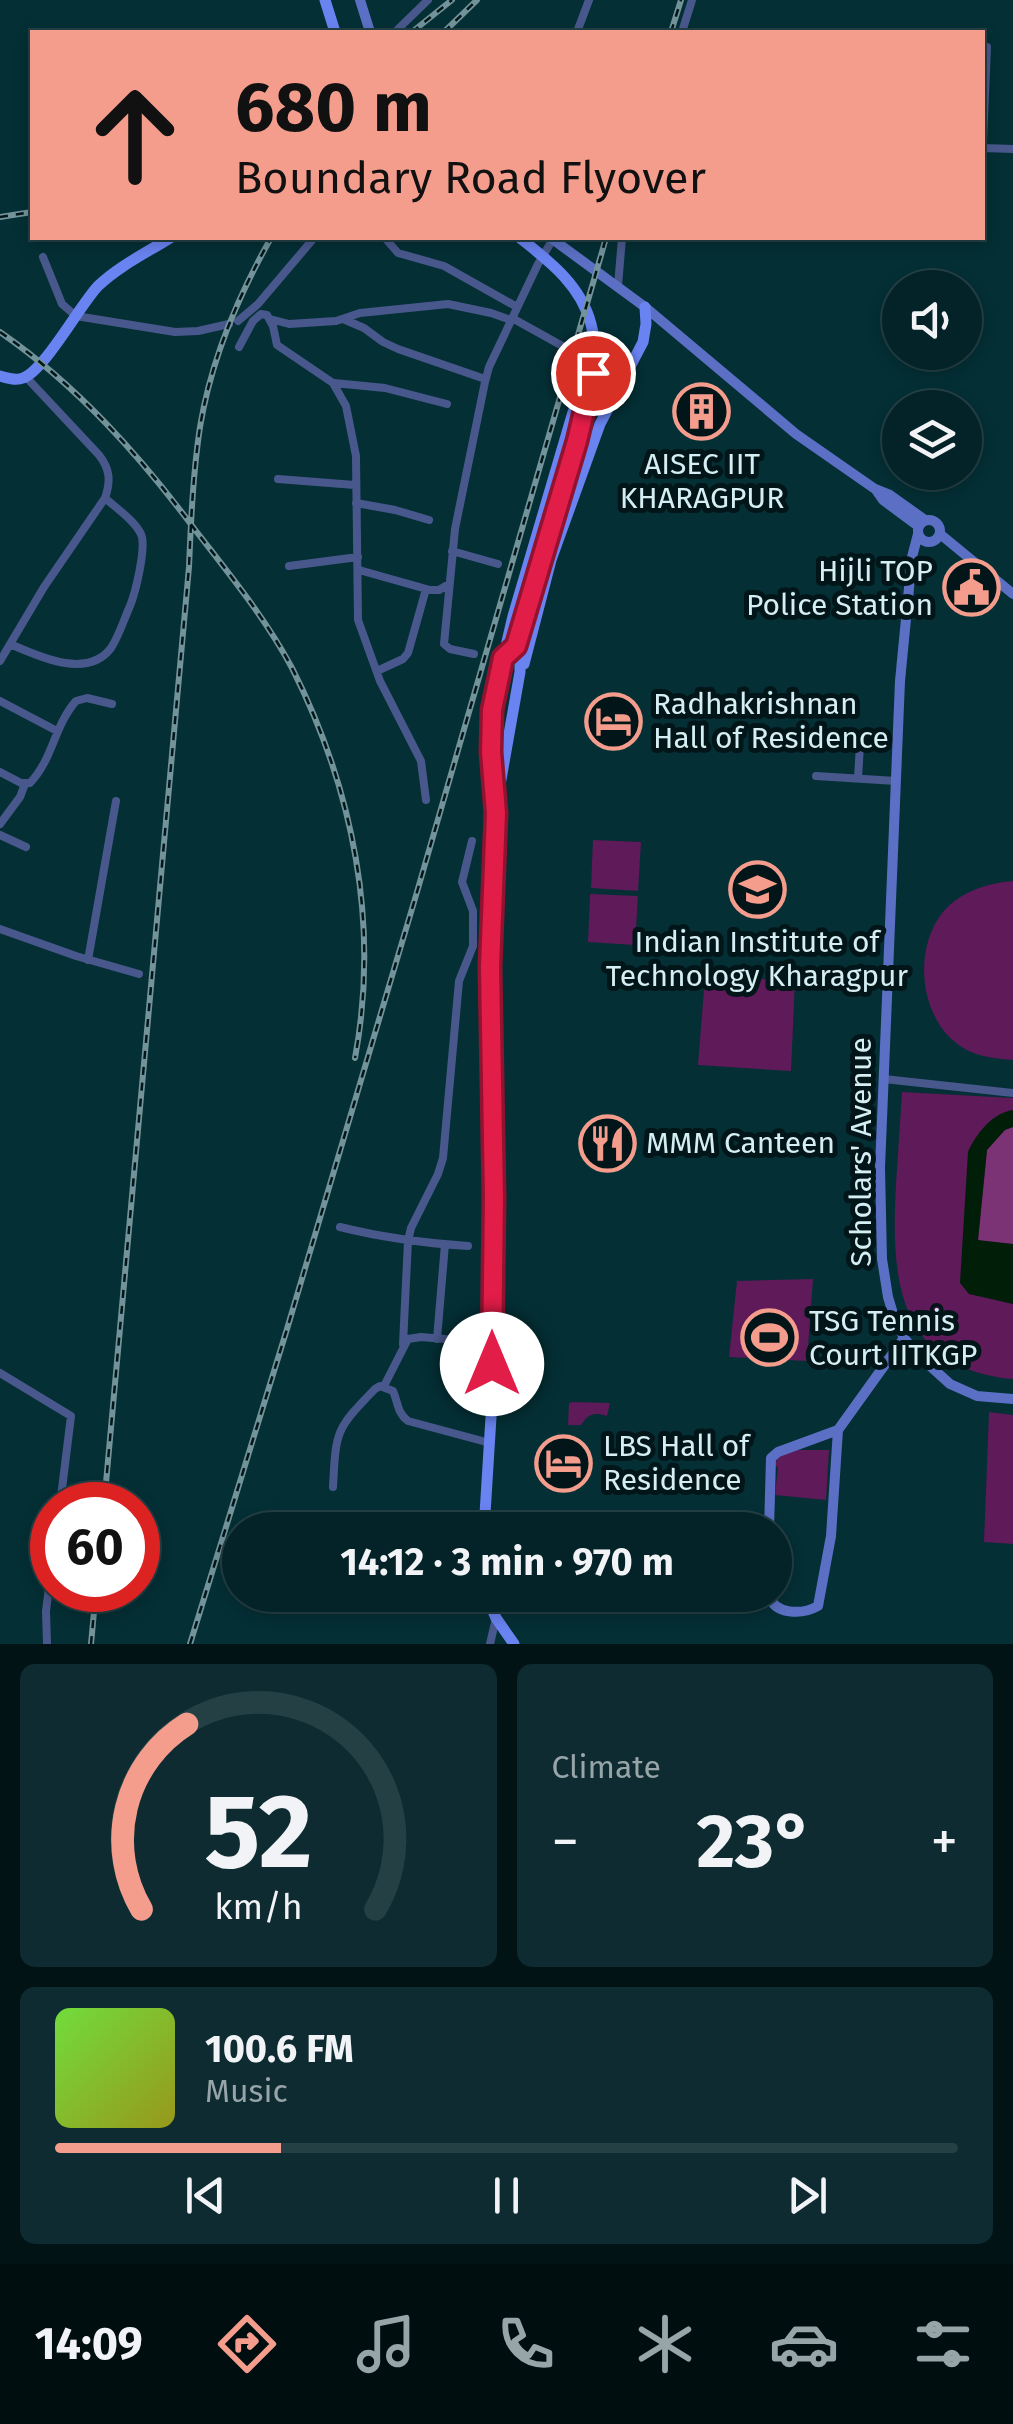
<!DOCTYPE html>
<html lang="en">
<head>
<meta charset="utf-8">
<style>
	body { margin:0; font-family:"Fira Sans",sans-serif; background:#0d2b30; color:#f1f3f6; height:100vh; display:flex; flex-direction:column; font-size:38px; white-space:nowrap }
	* { box-sizing:border-box; margin:0 }
	p { font-size:32px; color:#97a4a8 }
	.icon { flex:none; width:55px; height:55px; fill:none; stroke:currentColor; stroke-width:2; stroke-linecap:round; stroke-linejoin:round }
	.map { position:relative; height:1644px; overflow:hidden }
	.side { display:flex; flex-direction:column; gap:20px; padding:20px; background:#021316; flex:1 }
	.side>* { flex:none }
	.guide { position:absolute; left:30px; top:30px; width:955px; height:210px; border-radius:0px; box-shadow:0 5px 15px #0003,0 0 0 2px #244045; background:#f49d8d; color:#111; overflow:hidden }
	.controls { position:absolute; left:882px; top:270px; display:grid; gap:20px }
	.controls a { display:grid; place-items:center; width:100px; height:100px; border-radius:50%; background:#032328; box-shadow:0 5px 15px #0003,0 0 0 2px #244045; font-size:50px }
	.speed { position:absolute; left:30px; top:1482px; display:flex; gap:20px; font-size:50px; font-weight:700; text-align:center }
	.speed>* { display:grid; place-content:center; width:130px; height:130px; border-radius:50%; background:#032328; box-shadow:0 5px 15px #0003,0 0 0 2px #244045; line-height:1 }
	.speed .limit { border:15px solid #d22; background:#fff; color:#111 }
	.pin { position:absolute; display:grid; place-items:center; width:85px; height:85px; color:#fff; margin:-42px; border:5px solid #fff; border-radius:50%; box-shadow:0 2px 10px #0007 }
	.me { position:absolute; width:110px; margin:-55px; rotate:0deg; stroke-linejoin:round; filter:drop-shadow(0 0 8px #0008) }
	.turn { display:flex; align-items:center; gap:35px; height:210px; padding:0 40px; font-size:45px }
	.turn .icon { width:130px; height:130px; stroke-width:2.5 }
	.turn b { display:block; font-size:70px; line-height:85px }
	.big { font-size:75px; font-weight:700; line-height:1.1 }
	.side .card { flex:1; display:flex; flex-direction:column; justify-content:center; gap:15px; min-width:0; padding:0 35px; border-radius:15px; background:#0d2b30 }
	.side .dial { align-items:center; gap:0 }
	.dial svg { height:260px; overflow:visible; fill:none; stroke:#244045; stroke-width:7; stroke-linecap:round; text-anchor:middle }
	.dial text { fill:#f1f3f6; stroke:none }
	.song { display:flex; align-items:center; gap:30px }
	.cover { width:120px; height:120px; border-radius:15px; background:linear-gradient(135deg,hsl(100 70% 55%),hsl(60 70% 35%)) }
	.played { height:10px; border-radius:5px; background:linear-gradient(90deg,#f49d8d 25%,#244045 25%) }
	.keys { display:flex; justify-content:space-around; direction:ltr }
	.heat { display:flex; justify-content:space-between; align-items:center; font-size:55px; direction:ltr }
	.side .tiles { flex:1; display:grid; gap:20px; grid-template-columns:1fr 1fr }
	.card:last-child { grid-column:span 2 }
	.trip { position:absolute; left:222px; top:1512px; width:570px; height:100px; border-radius:50px; background:#032328; box-shadow:0 5px 15px #0003,0 0 0 2px #244045; font-weight:700; line-height:100px; text-align:center }
	.tab-bar { display:flex; height:160px; justify-content:space-around; align-items:center; background:#010e10; color:#97a4a8 }
	.tab-bar .icon { width:70px; height:70px }
	.tab-bar .current { color:#f49d8d }
	.tab-bar b { font-size:45px; color:#f1f3f6 }
	.map>svg:first-child { display:block }
</style>
</head>
<body>
<div class="map">
<svg width="1013" height="1644" viewBox="0 0 1013 1644">
	<rect width="100%" height="100%" fill="#042f35"/>
	<!-- green -->
	<path fill="#5e1a59" d="M593,840l48,2 -3,49 -47,-3z
		M1013,881v179c-14,-1 -33,-3 -46,-10 -47,-24 -56,-99 -24,-138 17,-20 44,-29 70,-31z
		M590,894l48,2 -3,49 -47,-3z
		M705,977l90,3 -4,91 -93,-6z
		M902,1092l111,6v281c-10,0 -20,-3 -30,-5 -91,-23 -91,-113 -87,-190 2,-31 4,-61 6,-92z
		M813,1279l-6,82 -78,-4 8,-76z
		M573,1402l37,1 -3,13c-14,-4 -18,-2 -26,9h-13l1,-22z
		M989,1412l24,3v129l-29,-2z
		M791,1450h38l-3,50 -51,-5 3,-28 -3,-1 3,-10z"/>
	<!-- forest -->
	<path fill="#7c3376" d="M1013,1127v117l-35,-3 9,-91 18,-21z"/>
	<!-- water -->
	<path fill="#011e09" d="M1013,1110v17l-8,3 -18,20 -9,90 35,4v60l-44,-10 -9,-11 8,-131c8,-18 24,-39 45,-42z"/>
	<g fill="none" stroke-linecap="round" stroke-linejoin="round">
		<!-- street -->
		<path stroke="#49588c" stroke-width="8" d="M395,32l33,-32
			M577,32l12,-32
			M682,32l10,-32
			M984,148l29,1
			M982,166l5,-119
			M385,238l13,15 46,13 73,41
			M43,257l19,47 14,12 99,16 23,-1 31,-7
			M618,286l4,-48
			M512,318l54,30
			M270,319l19,5 47,-3 24,-8 88,-9 43,9 20,7
			M343,319l21,9 19,14 15,7 87,30
			M238,321l20,-17 56,-66
			M239,347l14,-26 8,-7 6,1 6,11 4,19 56,38 13,23 10,50 2,164 22,61 41,80 5,39
			M334,383l51,5 62,16
			M278,479l77,6
			M356,503l39,7 34,10
			M452,551l46,13
			M289,566l69,-9
			M359,570l71,20h9l10,-6
			M10,644c28,12 77,36 101,4 8,-12 13,-29 19,-42 6,-15 15,-54 12,-69 -4,-14 -26,-29 -37,-39
			M474,654l-24,-5 -6,-5 11,-115 30,-147 4,-15 49,-103 15,-25
			M0,661l44,-74 61,-89c6,-17 5,-29 -6,-43l-73,-78
			M377,671l26,-12 5,-6 18,-64
			M0,701l57,30
			M0,772l21,11h9c23,-24 24,-57 46,-82l11,-3 25,6
			M816,776l80,5
			M858,778l2,-33
			M0,824l20,-27 5,-13
			M0,835l26,12
			M0,929l76,27 63,18
			M88,960l28,-159
			M884,1079l129,14
			M340,1227c44,11 83,16 128,19
			M437,1339l8,-95
			M403,1344l5,-103 3,-13 27,-54 5,-16 16,-177 14,-35v-35l-11,-29 10,-41
			M0,1373l71,43 -11,89
			M384,1386l24,-47 13,-2 71,6
			M333,1487c3,-56 2,-57 42,-98l5,-3 13,5c5,11 4,22 15,30l82,22
			M47,1644l-1,-33 6,-47
			M490,1644l6,-26"/>
		<!-- secondary -->
		<path stroke="#5b70c4" stroke-width="10" d="M360,0l10,32
			M551,238l94,69 151,127 79,55 15,6 35,25
			M876,490l7,10 35,26
			M918 531a11 11 0 1 1 22 0a11 11 0 1 1-22 0Z
			M918,534l-6,23 -12,124 -20,487 2,91 6,38 6,20 10,21 14,17 32,29 27,12 36,3
			M940,534l73,60
			M769,1530l2,-72 7,-6 60,-22
			M769,1595c5,20 33,20 49,11l13,-70 7,-106 66,-92"/>
		<!-- primary -->
		<path stroke="#6983f0" stroke-width="11" d="M325,0l10,32
			M0,376c7,2 16,5 23,2 21,-7 57,-73 75,-92 21,-20 48,-33 72,-48
			M514,648c13,-23 18,-54 26,-80 10,-34 20,-68 30,-102 12,-44 33,-97 21,-142 -10,-39 -42,-63 -71,-86
			M524,664l27,-104 49,-136 43,-82 3,-18 -1,-17
			M494,789l-3,-37 1,-42 9,-43 12,-51 60,-204 8,-11 40,-20
			M484,1530l9,-145 -2,-456 9,-144 20,-113v-19l-4,-7
			M486,1595l10,23 18,26"/>
		<defs>
			<path id="rail" d="M412,32l40,-32
				M444,32l33,-32
				M671,32l10,-32
				M0,217l32,-5
				M0,332c78,54 140,124 196,199 34,44 70,88 96,137 61,121 88,256 63,390
				M104,1505l85,-938c2,-47 4,-94 11,-140 11,-67 38,-131 71,-189
				M91,1644l5,-54
				M190,1644l97,-315 130,-437 189,-654"/>
		</defs>
		<!-- rail casing -->
		<use href="#rail" stroke="#719399" stroke-width="6"/>
		<!-- rail -->
		<use href="#rail" stroke="#021519" stroke-width="2.5" stroke-dasharray="8" stroke-linecap="butt"/>
	</g>
	<g fill="none" stroke-linecap="round" stroke-linejoin="round">
		<defs>
			<path id="route" d="M492,1364l2,-167 -4,-230 6,-154 -5,-61 1,-42 11,-52 13,-12 61,-205 16,-68"/>
		</defs>
		<!-- route casing -->
		<use href="#route" stroke="#92132f" stroke-width="25"/>
		<!-- route -->
		<use href="#route" stroke="#e11d48" stroke-width="18"/>
	</g>
	<!-- icons -->
	<defs>
		<symbol id="building-ring" viewBox="-11 -11 22 22"><circle r="9.5" fill="#021519" stroke="#f49d8d" stroke-width="1.5"/><path d="M-4-6H4V6H1V3H-1V6H-4ZM-2.5-4.3h1.7v1.8h-1.7ZM.8-4.3h1.7v1.8H.8ZM-2.5-1h1.7V.8h-1.7ZM.8-1h1.7V.8H.8Z" fill="#f49d8d"/></symbol>
		<symbol id="civic-ring" viewBox="-11 -11 22 22"><circle r="9.5" fill="#021519" stroke="#f49d8d" stroke-width="1.5"/><path d="M-.6-6.5H3V-4.5H.6V-3L4-1V1h2V6H-6V1h2V-1L-.6-3ZM-1.2 2.5V6h2.4V2.5Z" fill="#f49d8d"/></symbol>
		<symbol id="hotel-ring" viewBox="-11 -11 22 22"><circle r="9.5" fill="#021519" stroke="#f49d8d" stroke-width="1.5"/><path d="M-6-4.5h1.5V1H6V5H4.5V3h-9V5H-6ZM-4 0a1.8 1.8 0 1 1 3.6 0ZM.5 0V-2.5h3Q6-2.5 6 0Z" fill="#f49d8d"/></symbol>
		<symbol id="university-ring" viewBox="-11 -11 22 22"><circle r="9.5" fill="#021519" stroke="#f49d8d" stroke-width="1.5"/><path d="M0-5L7-2L0 1L-7-2ZM-4 1L0 2.5L4 1V4Q0 6-4 4Z" fill="#f49d8d"/></symbol>
		<symbol id="restaurant-ring" viewBox="-11 -11 22 22"><circle r="9.5" fill="#021519" stroke="#f49d8d" stroke-width="1.5"/><path d="M-5-6h1v4h1v-4h1v4h1v-4h1v5L-1.5 .5V6h-2V.5L-5-1ZM5-6V6H3V1.5H1.5Q1.5-4 5-6Z" fill="#f49d8d"/></symbol>
		<symbol id="stadium-ring" viewBox="-11 -11 22 22"><circle r="9.5" fill="#021519" stroke="#f49d8d" stroke-width="1.5"/><path d="M0-5a6.5 5 0 1 0 0 10a6.5 5 0 1 0 0-10ZM-3.5-1.8h7v3.6h-7Z" fill="#f49d8d"/></symbol>
	</defs>
	<g fill-rule="evenodd">
		<use href="#building-ring" x="670" y="380" width="63" height="63"/>
		<use href="#civic-ring" x="940" y="556" width="63" height="63"/>
		<use href="#hotel-ring" x="582" y="690" width="63" height="63"/>
		<use href="#university-ring" x="726" y="858" width="63" height="63"/>
		<use href="#restaurant-ring" x="576" y="1112" width="63" height="63"/>
		<use href="#stadium-ring" x="738" y="1306" width="63" height="63"/>
		<use href="#hotel-ring" x="532" y="1432" width="63" height="63"/>
	</g>
	<g text-anchor="middle" dominant-baseline="central" stroke-width="10" stroke-linejoin="round" paint-order="stroke">
		<!-- poi labels -->
		<g font-size="30" fill="#d4eef3" stroke="#021519" text-anchor="start">
			<text x="702" y="464" text-anchor="middle">AISEC IIT<tspan x="702" dy="34">KHARAGPUR</tspan></text>
			<text x="933" y="571" text-anchor="end">Hijli TOP<tspan x="933" dy="34">Police Station</tspan></text>
			<text x="653" y="704">Radhakrishnan<tspan x="653" dy="34">Hall of Residence</tspan></text>
			<text x="757" y="942" text-anchor="middle">Indian Institute of<tspan x="757" dy="34">Technology Kharagpur</tspan></text>
			<text x="646" y="1143">MMM Canteen</text>
			<text x="809" y="1321">TSG Tennis<tspan x="809" dy="34">Court IITKGP</tspan></text>
			<text x="603" y="1446">LBS Hall of<tspan x="603" dy="34">Residence</tspan></text>
		</g>
		<!-- street labels -->
		<g font-size="30" fill="#d4eef3" stroke="#021519">
			<text transform="translate(861 1152) rotate(-90)">Scholars' Avenue</text>
		</g>
	</g>
</svg>
<div class="controls">
<a><svg class="icon" aria-label="sound" viewBox="0 0 24 24"><path d="M4 9h4l5-4v14l-5-4H4zM17 9q2 3 0 6"/></svg></a>
<a><svg class="icon" aria-label="layers" viewBox="0 0 24 24"><path d="M12 4l9 5-9 5-9-5zM3 14l9 5 9-5"/></svg></a>
</div>
<div class="speed"><div class="limit">60</div></div>
<div class="pin" style="left:593px;top:373px;background:#d93025"><svg class="icon" aria-label="arrive" viewBox="0 0 24 24"><path d="M6 21V4h12l-3 4 3 4H6"/></svg></div>
<svg class="me" style="left:492px;top:1364px" viewBox="-20 -20 40 40"><circle r="19" fill="#fff"/><path d="M0-13L10 11 0 6-10 11z" fill="#e11d48"/></svg>
<div class="trip">14:12 · 3 min · 970 m</div>
<div class="guide">
<div class="turn"><svg class="icon" aria-label="ahead" viewBox="0 0 24 24"><path d="M12 20V5M6 11l6-6 6 6"/></svg><div><b>680 m</b>Boundary Road Flyover</div></div>
</div>
</div>
<section class="side">
<div class="tiles">
<div class="card dial"><svg viewBox="0 0 100 80">
<path d="M14 69A42 42 0 1 1 86 69"/>
<path d="M14 69A42 42 0 0 1 28 12" stroke="#f49d8d"/>
<text x="50" y="56" font-size="32" font-weight="700">52</text>
<text x="50" y="72" font-size="11">km/h</text>
</svg></div>
<div class="card"><p>Climate</p>
<div class="heat"><a>−</a><b class="big">23°</b><a>+</a></div>
</div>
<div class="card">
<div class="song"><i class="cover"></i><div><b>100.6 FM</b><p>Music</p></div></div>
<div class="played"></div>
<div class="keys"><svg class="icon" aria-label="previous" viewBox="0 0 24 24"><path d="M18 5L8 12l10 7zM5 5v14"/></svg><svg class="icon" aria-label="pause" viewBox="0 0 24 24"><path d="M8 5v14M16 5v14"/></svg><svg class="icon" aria-label="next" viewBox="0 0 24 24"><path d="M6 5l10 7-10 7zM19 5v14"/></svg></div>
</div>
</div>
</section>
<nav class="tab-bar">
<b>14:09</b>
<svg class="icon current" aria-label="directions" viewBox="0 0 24 24"><path d="M12 3l9 9-9 9-9-9zM9 14v-3h6M13 9l2 2-2 2"/></svg>
<svg class="icon" aria-label="music" viewBox="0 0 24 24"><path d="M9 18V5l10-2v13"/><circle cx="6" cy="18" r="3"/><circle cx="16" cy="16" r="3"/></svg>
<svg class="icon" aria-label="phone" viewBox="0 0 24 24"><path d="M5 4h4l2 5-3 2q2 4 5 5l2-3 5 2v4C11 20 4 13 5 4z"/></svg>
<svg class="icon" aria-label="climate" viewBox="0 0 24 24"><path d="M12 3v18M4 7l16 10M4 17L20 7"/></svg>
<svg class="icon" aria-label="car" viewBox="0 0 24 24"><path d="M5 17H2v-5l4-1 3-4h7l3 4 3 1v5h-3M9 17h6M6 11h13"/><circle cx="7" cy="17" r="2"/><circle cx="17" cy="17" r="2"/></svg>
<svg class="icon" aria-label="filters" viewBox="0 0 24 24"><path d="M4 7h16M4 17h16"/><circle cx="9" cy="7" r="2"/><circle cx="15" cy="17" r="2"/></svg>
</nav>
</body>
</html>
